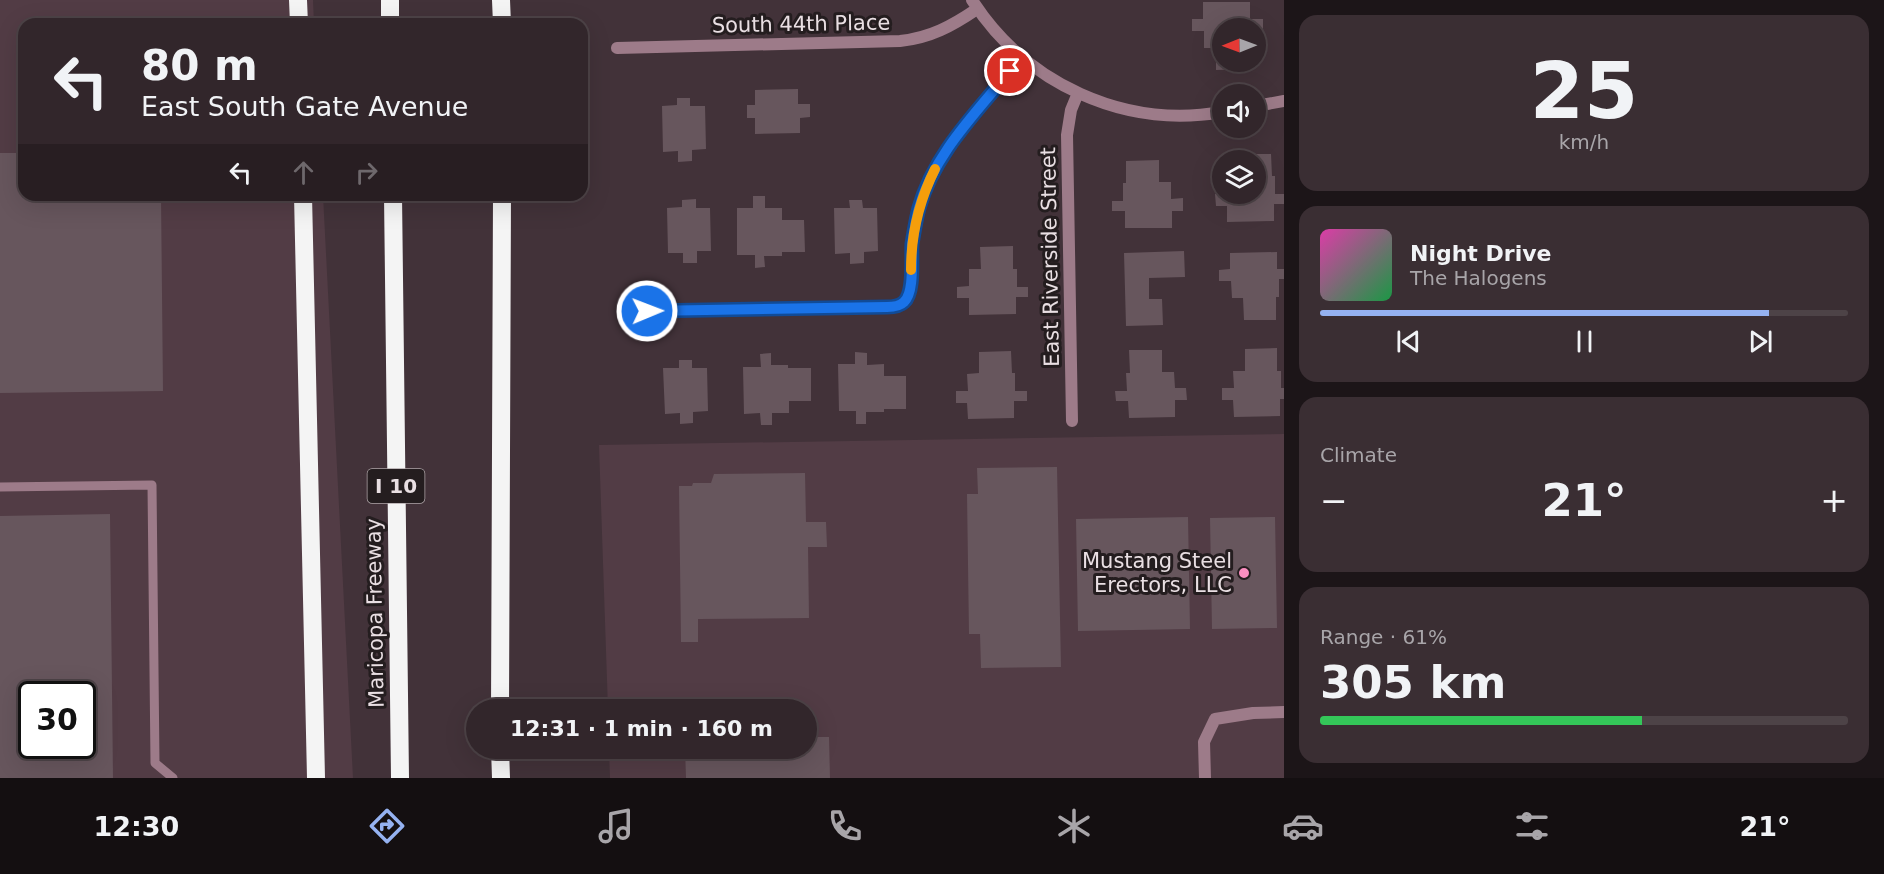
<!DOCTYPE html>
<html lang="en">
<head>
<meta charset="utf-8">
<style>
	body { margin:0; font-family:"DejaVu Sans",sans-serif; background:#3a2e33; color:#f1f3f6; height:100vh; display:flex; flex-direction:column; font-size:22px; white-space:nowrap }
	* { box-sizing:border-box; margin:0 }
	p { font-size:20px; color:#a8a5a9 }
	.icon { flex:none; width:33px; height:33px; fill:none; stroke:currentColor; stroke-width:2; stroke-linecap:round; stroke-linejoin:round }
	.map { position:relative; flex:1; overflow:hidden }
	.drawer { display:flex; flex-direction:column; gap:15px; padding:15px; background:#1c1518; width:600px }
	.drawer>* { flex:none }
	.guide { position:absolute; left:18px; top:18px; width:570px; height:183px; border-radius:18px; box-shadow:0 6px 24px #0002,0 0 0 2px #4d4347; background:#32262b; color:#f1f3f6; overflow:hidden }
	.needle { width:39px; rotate:269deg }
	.fabs { position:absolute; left:1212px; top:18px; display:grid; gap:12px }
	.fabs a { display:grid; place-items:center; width:54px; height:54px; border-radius:50%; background:#32262b; box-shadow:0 6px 24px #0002,0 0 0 2px #4d4347; font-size:30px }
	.speed { position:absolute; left:18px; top:681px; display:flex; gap:12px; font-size:30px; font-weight:700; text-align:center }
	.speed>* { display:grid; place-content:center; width:78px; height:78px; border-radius:50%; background:#32262b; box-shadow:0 6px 24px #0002,0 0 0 2px #4d4347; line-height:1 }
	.speed .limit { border:3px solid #111; border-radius:9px; background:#fff; color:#111 }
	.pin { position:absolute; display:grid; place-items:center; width:51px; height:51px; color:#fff; margin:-26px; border:3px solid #fff; border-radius:50%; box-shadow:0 2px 6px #0007 }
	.me { position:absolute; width:66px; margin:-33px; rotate:89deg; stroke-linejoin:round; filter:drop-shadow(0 0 4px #0008) }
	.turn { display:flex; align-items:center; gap:21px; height:126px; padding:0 24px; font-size:27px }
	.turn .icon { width:78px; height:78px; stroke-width:2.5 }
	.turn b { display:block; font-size:42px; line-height:51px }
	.lanes { display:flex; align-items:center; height:57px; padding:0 24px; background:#0003; justify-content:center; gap:30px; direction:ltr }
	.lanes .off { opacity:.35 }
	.big { font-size:45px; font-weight:800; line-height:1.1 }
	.drawer .tile { flex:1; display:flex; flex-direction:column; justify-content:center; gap:9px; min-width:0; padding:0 21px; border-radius:18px; background:#3a2e33 }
	.drawer .dial { align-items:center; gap:0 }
	.dial b { font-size:78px; line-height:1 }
	.song { display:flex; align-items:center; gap:18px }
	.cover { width:72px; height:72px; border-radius:9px; background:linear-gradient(135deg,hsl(320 70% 55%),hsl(140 70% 35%)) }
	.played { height:6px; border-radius:3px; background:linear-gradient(90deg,#95b2f1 85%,#4d4347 85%) }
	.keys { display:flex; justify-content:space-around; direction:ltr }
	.heat { display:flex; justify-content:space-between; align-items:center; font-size:33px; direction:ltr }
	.charge { height:9px; border-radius:4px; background:linear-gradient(90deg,#34c759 61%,#4d4347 0) }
	.trip { position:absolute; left:466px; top:699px; width:351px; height:60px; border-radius:30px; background:#32262b; box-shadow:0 6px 24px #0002,0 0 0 2px #4d4347; font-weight:800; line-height:60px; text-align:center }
	.dock { display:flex; height:96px; justify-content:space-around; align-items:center; background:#140f11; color:#a8a5a9 }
	.dock .icon { width:42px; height:42px }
	.dock .current { color:#95b2f1 }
	.dock b { font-size:27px; color:#f1f3f6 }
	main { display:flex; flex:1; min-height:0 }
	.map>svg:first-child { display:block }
</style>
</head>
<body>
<main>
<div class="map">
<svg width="1284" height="778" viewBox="0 0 1284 778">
	<rect width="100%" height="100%" fill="#423239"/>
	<!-- built -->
	<path fill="#523c45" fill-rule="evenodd" d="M0,0h313l1,24h-290v171h299l30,583h-353zM32,694h50v52h-50z
		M1284,434v344h-674l-1,-29 198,-1v-38l-199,-1 -9,-264z"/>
	<!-- building -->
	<path fill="#67565d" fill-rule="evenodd" d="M1203,2h47v17h13v10l-41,-1v34h27v7l-33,1v-22h-12v-17h-12v-12h11z
		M798,89v15h12v13l-10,1v15l-45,1v-16h-8v-13h8v-15z
		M677,98h13v8h15l1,43 -14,1v11l-14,1v-11l-15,1 -1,-46 15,-1z
		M0,153h24v42h137l2,196 -163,2z
		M1239,154h32l1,22h3v18h9v10h-10v17l-47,1v-16h-11l-1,-12h41v-34h-17z
		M1159,160v22h12v17l12,-1v13h-11v17h-47v-17h-13v-10h11v-18h3v-22z
		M753,196h12v12h17v12h22l1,32h-23v4h-18l1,11 -10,1v-13h-18v-47h16z
		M696,199v9h14l1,43h-14v12h-14v-10h-15l-1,-45 15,-1v-7z
		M849,200h13l1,8h14l1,43 -14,1v11l-14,1v-11l-15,1 -1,-46h16z
		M1013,246v23h4v18h11v10h-12v17l-47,1v-17h-12v-11l12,-1v-17h12l-1,-22z
		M1184,251l1,26 -36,1v21h13l1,26 -37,1 -2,-73z
		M1277,252v17h7v10h-5v18h-3v23h-32l-1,-22h-11l-1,-17h-12v-11l11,-1v-16z
		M1277,348v23h4v17h3v11h-4v17l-46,1 -1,-17h-11v-12h12l-1,-17h12v-22z
		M1129,350h33v22h12l1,16h11l1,12h-12v17l-46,1 -1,-17h-12l-1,-10h12l-1,-18h4z
		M1011,351l1,22h3v18h12v10h-13v17l-46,1 -1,-16h-11v-12h12l-1,-17 12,-1v-21z
		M855,352l12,1v12l17,-1v12h22v33h-22v3h-18v12h-10v-13h-17l-1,-47h17z
		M771,353v12h17v3h23v33h-22v12h-17v12h-11l-1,-12 -16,1 -1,-47h18l-1,-13z
		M679,360h13v8h15l1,43 -15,1v11l-13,1v-11l-15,1 -2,-46h16z
		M1057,467l4,200 -80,1 -1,-34h-11l-2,-140h11l-1,-26z
		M805,473l1,49h20l1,25h-19l1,71 -111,1v23h-17l-2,-156h13l1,-3h18l3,-9z
		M110,514l3,264h-113v-262zM32,694h50v52h-50z
		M1188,517l2,112 -112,2 -2,-112z
		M1275,517l2,111 -65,1 -2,-111z
		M807,737h22l1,41h-144l-1,-30h122z"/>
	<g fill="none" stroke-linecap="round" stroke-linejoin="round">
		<!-- lane -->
		<path stroke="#9d7b89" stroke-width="9" d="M0,487l152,-2 3,278 18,15"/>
		<!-- street -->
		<path stroke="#9d7b89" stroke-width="12" d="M972,0c54,84 152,129 250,112
			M617,48l283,-7c30,-3 52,-15 77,-32
			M1256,106l28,-5
			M629,303l8,6 10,2 240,-4c6,0 12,-1 17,-5 11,-10 7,-43 8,-58 1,-12 4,-24 7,-36 16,-58 64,-104 101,-150
			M1072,421l-5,-286 4,-25 7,-17
			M1205,778l-1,-36 11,-23 38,-6 31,-1"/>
		<!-- highway -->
		<path stroke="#f4f4f4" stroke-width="18" d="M298,0l1,24
			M390,0v24
			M501,0l1,24
			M303,195l13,583
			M393,195l7,583
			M500,710l2,-515
			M500,748l1,30"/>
	</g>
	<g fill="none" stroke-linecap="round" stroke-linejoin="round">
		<defs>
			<path id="route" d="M647,311l240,-4c6,0 13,-1 17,-5 11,-10 7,-44 8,-58 2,-12 4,-25 7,-36 15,-54 57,-95 91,-137"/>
		</defs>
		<!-- route casing -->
		<use href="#route" stroke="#114b97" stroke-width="15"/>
		<!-- route -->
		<use href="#route" stroke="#1a73e8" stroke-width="10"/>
		<!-- slow -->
		<path stroke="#f59e0b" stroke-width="10" d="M911,270c0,-36 8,-69 24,-101"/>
	</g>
	<!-- markers -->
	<circle fill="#fc8fc1" stroke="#241d1f" stroke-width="2" cx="1244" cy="573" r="6"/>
	<g text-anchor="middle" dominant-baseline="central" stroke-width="6" stroke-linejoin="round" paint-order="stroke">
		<!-- shield labels -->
		<rect fill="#241d1f" stroke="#aea5a8" stroke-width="1.5" x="367.5" y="469" width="57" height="34" rx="4.5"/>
		<g font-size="20" font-weight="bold" fill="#e9dfe3">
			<text x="396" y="486">I 10</text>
		</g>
		<!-- street labels -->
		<g font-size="21" fill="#e9dfe3" stroke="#241d1f">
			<text transform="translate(801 24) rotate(-1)">South 44th Place</text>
			<text transform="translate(1050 257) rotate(-91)">East Riverside Street</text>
			<text transform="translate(375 613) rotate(-91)">Maricopa Freeway</text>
		</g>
		<!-- poi labels -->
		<g font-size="21" fill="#e9dfe3" stroke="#241d1f" text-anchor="end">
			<text x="1232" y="561">Mustang Steel<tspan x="1232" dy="24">Erectors, LLC</tspan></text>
		</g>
	</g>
</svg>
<div class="fabs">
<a><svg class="needle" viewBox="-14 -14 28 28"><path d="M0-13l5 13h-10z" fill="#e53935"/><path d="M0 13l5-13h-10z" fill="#a8a5a9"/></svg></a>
<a><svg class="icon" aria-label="sound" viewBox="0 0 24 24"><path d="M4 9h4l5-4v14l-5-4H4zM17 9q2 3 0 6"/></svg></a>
<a><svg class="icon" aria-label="layers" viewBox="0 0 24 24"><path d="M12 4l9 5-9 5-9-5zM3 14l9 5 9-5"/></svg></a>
</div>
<div class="speed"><div class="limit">30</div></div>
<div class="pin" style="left:1010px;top:71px;background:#d93025"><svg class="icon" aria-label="arrive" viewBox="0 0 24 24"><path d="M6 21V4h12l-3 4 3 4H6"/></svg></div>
<svg class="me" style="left:647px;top:311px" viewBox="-20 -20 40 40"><circle r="17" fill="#1a73e8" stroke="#fff" stroke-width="3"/><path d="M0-11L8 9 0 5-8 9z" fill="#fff"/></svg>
<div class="trip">12:31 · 1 min · 160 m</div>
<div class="guide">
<div class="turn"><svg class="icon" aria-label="left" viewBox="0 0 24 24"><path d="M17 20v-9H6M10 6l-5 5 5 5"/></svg><div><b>80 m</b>East South Gate Avenue</div></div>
<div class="lanes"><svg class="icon" aria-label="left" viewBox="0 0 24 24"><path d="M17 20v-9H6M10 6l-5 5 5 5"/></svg><svg class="icon off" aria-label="ahead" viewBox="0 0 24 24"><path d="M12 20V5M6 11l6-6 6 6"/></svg><svg class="icon off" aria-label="right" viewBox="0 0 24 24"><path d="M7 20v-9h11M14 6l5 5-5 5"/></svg></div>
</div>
</div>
<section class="drawer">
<div class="tile dial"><b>25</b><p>km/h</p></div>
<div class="tile">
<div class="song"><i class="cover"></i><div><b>Night Drive</b><p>The Halogens</p></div></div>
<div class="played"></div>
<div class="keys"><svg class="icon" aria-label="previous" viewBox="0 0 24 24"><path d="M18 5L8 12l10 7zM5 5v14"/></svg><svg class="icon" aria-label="pause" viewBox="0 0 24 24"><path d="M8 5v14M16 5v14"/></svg><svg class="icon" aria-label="next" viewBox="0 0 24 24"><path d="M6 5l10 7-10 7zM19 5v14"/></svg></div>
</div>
<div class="tile"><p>Climate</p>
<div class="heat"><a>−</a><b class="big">21°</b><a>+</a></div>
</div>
<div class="tile"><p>Range · 61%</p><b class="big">305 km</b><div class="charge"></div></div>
</section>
</main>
<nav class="dock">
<b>12:30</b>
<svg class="icon current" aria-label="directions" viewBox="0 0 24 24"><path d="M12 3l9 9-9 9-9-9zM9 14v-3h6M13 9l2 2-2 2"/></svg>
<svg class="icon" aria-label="music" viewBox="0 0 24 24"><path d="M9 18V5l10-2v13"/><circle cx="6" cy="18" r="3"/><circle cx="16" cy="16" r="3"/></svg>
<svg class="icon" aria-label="phone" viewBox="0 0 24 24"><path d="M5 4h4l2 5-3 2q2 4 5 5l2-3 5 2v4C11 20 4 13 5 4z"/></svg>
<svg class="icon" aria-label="climate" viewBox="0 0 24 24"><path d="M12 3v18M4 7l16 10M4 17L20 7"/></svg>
<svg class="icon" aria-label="car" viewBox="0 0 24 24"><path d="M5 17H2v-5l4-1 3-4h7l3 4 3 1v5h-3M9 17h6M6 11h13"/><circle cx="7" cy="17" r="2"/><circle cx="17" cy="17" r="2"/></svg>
<svg class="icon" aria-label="filters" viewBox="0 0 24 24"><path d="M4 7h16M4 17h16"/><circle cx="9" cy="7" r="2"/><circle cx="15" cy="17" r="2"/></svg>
<b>21°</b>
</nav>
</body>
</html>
